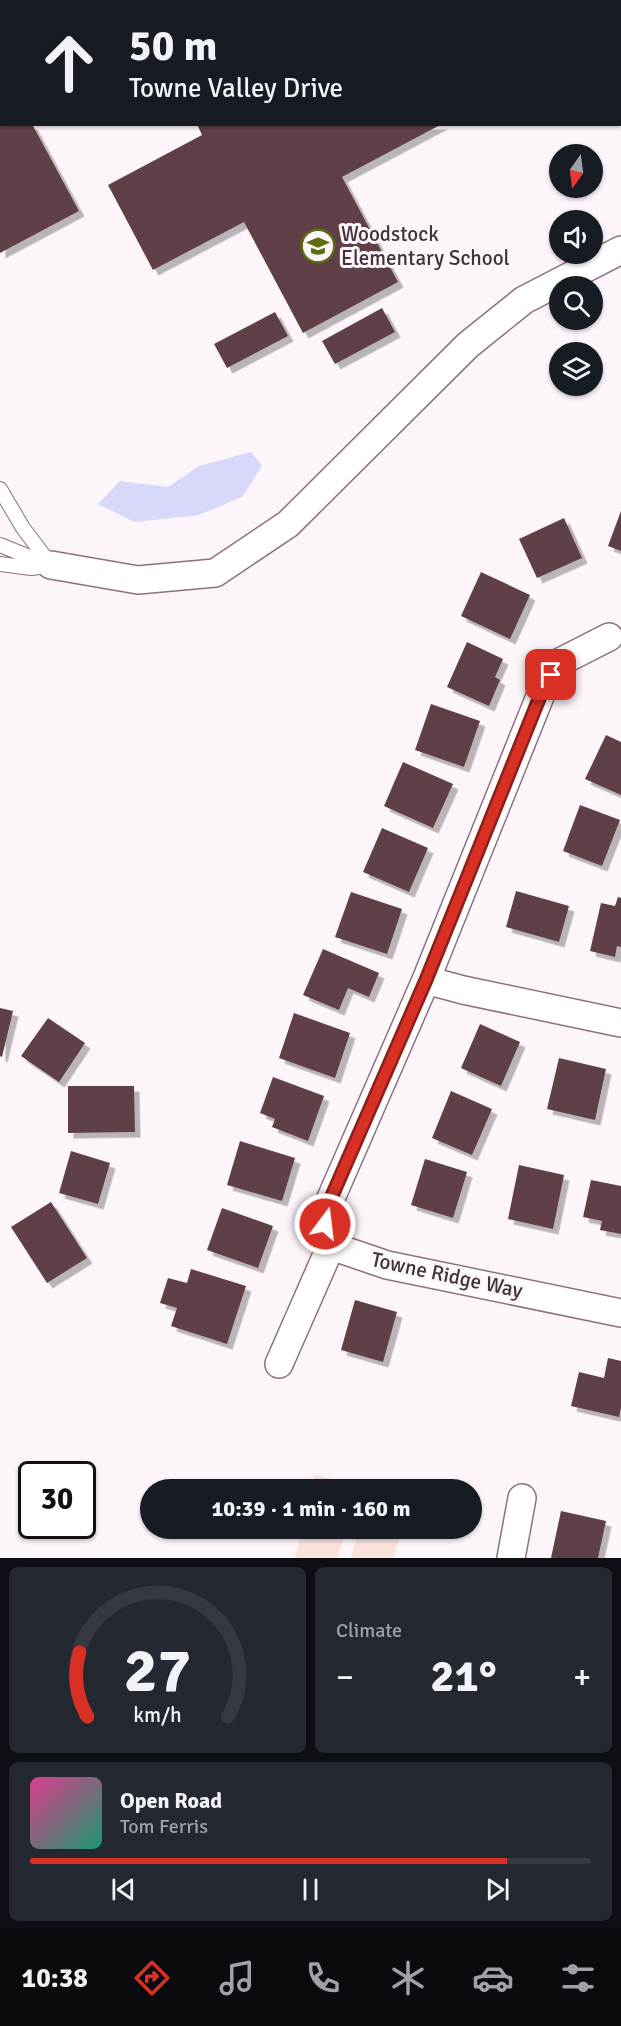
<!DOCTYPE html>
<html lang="en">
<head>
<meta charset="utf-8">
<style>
	body { margin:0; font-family:Signika,sans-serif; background:#242831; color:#f1f3f6; height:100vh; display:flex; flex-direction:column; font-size:22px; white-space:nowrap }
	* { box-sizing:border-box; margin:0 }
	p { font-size:20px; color:#9ea1a6 }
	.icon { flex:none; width:33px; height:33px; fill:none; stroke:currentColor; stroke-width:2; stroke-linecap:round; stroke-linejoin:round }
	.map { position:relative; height:1558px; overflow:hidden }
	.panel { display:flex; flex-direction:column; gap:9px; padding:9px; background:#0d0f14; flex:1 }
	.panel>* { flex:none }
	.banner { position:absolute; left:0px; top:0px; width:621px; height:126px; box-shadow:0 2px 4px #0004; background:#171b24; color:#f1f3f6; overflow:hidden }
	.needle { width:39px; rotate:194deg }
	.fabs { position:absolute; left:549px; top:144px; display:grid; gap:12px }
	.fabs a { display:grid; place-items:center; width:54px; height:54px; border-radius:50%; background:#171b24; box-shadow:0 2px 4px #0004; font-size:30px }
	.speed { position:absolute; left:18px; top:1461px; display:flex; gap:12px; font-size:30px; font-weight:700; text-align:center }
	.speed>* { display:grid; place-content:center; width:78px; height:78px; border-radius:50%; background:#171b24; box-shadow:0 2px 4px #0004; line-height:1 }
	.speed .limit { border:3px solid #111; border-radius:9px; background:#fff; color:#111 }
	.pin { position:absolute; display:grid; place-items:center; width:51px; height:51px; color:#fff; margin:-26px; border-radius:12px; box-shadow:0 3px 9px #0006 }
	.me { position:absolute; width:66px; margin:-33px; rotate:15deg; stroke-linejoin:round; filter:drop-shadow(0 0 4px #0008) }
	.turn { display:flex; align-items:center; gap:21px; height:126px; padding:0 30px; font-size:27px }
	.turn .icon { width:78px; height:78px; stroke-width:2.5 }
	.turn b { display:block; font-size:42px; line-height:51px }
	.big { font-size:45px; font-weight:700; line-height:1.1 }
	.panel .card { flex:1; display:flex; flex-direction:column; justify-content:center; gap:9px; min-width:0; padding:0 21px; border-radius:9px; background:#242831 }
	.panel .dial { align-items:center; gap:0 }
	.dial svg { height:156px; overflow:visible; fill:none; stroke:#363941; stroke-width:7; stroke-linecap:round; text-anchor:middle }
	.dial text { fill:#f1f3f6; stroke:none }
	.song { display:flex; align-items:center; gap:18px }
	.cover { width:72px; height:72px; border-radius:9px; background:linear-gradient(135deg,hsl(330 70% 55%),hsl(160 70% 35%)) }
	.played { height:6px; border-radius:3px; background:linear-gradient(90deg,#d93025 85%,#363941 85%) }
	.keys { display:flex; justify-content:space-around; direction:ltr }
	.heat { display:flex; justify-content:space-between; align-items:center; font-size:33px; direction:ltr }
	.panel .tiles { flex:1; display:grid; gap:9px; grid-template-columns:1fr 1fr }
	.card:last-child { grid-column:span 2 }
	.trip { position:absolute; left:140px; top:1479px; width:342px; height:60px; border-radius:30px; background:#171b24; box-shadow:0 2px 4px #0004; font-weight:700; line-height:60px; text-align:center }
	.menu { display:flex; height:96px; justify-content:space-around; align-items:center; background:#090b0e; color:#9ea1a6 }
	.menu .icon { width:42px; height:42px }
	.menu .current { color:#d93025 }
	.menu b { font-size:27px; color:#f1f3f6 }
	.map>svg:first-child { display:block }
</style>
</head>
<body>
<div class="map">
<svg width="621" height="1558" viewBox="0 0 621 1558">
	<defs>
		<filter id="shadow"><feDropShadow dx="5.5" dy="5.5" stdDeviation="0" flood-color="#0004"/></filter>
	</defs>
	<rect width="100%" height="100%" fill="#fcf5f9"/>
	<!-- green -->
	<path fill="#fae1da" d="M315,1475l41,10 -1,4h-43z
		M359,1528l42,1 -7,29h-43z
		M302,1529h43l-7,29h-43z"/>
	<!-- water -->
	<path fill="#d8d8fa" d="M251,452l11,14 -20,31 -43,18 -64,7 -37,-18 22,-23 48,6 31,-21z"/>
	<!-- building -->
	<path fill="#604146" filter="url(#shadow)" d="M0,124h32l47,87 -79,42z
		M197,124h245l-100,53 56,105 -95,51 -59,-111 -91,48 -45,-85 94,-50z
		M382,308l13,24 -60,32 -13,-23z
		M275,312l13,24 -61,32 -13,-24z
		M621,511v40l-13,-5z
		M564,518l18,40 -45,20 -18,-39z
		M481,572l49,23 -20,44 -49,-23z
		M467,642l36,17 -8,18 5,3 -11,26 -42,-19z
		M431,704l49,17 -16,46 -49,-17z
		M606,735l15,7v53l-36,-16z
		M403,762l50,22 -20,44 -49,-22z
		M580,805l40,15 -18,46 -39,-15z
		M382,828l46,20 -19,44 -46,-20z
		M516,891l53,15 -10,36 -53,-15z
		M351,892l51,17 -15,45 -52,-17z
		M618,897l3,1v49l-4,-1 -2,11 -25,-6 11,-48 14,3z
		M323,949l56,24 -10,24 -21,-9 -9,22 -36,-15z
		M0,1008l13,3 -11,46 -2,-1z
		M294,1013l56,20 -15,45 -56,-20z
		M48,1018l37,25 -26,39 -38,-26z
		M480,1024l40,18 -19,44 -40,-18z
		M559,1058l47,11 -11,51 -48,-11z
		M273,1077l51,19 -16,45 -36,-14 3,-8 -15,-6z
		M68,1086h66l1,46 -67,1z
		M451,1091l41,18 -20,46 -40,-17z
		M240,1141l55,17 -13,43 -55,-16z
		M71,1151l39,12 -12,41 -39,-11z
		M425,1159l42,13 -14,46 -42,-13z
		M519,1165l45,10 -11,54 -45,-10z
		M591,1180l30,6v48l-21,-4 2,-9 -19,-4z
		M51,1202l36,56 -40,25 -36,-56z
		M222,1208l51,18 -15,42 -51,-18z
		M191,1269l55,17 -19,58 -56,-18 6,-18 -17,-5 8,-25 19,5z
		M355,1300l42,12 -14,50 -42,-12z
		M608,1358l13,3v47l-2,9 -48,-11 8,-34 25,6z
		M561,1511l45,10 -8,37h-47z"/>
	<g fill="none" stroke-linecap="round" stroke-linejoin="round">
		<defs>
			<path id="service" d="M0,489l23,39 28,37
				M0,545l49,20
				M0,564l31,4 18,-2"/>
			<path id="minor" d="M51,565l87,15 77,-7 73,-49 180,-179 56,-45 97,-50
				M609,637l-49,25 -17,27 -117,291 -98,225 -3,19 7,16 11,10 44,15 234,48
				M426,980l37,10 158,33
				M279,1364l54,-123
				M511,1558l11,-60"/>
		</defs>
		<!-- service casing -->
		<use href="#service" stroke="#8d7182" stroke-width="16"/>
		<!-- minor casing -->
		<use href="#minor" stroke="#8d7182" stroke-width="30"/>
		<!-- service -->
		<use href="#service" stroke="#fff" stroke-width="14"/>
		<!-- minor -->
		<use href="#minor" stroke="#fff" stroke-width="27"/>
	</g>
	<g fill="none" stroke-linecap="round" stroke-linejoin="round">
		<defs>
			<path id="route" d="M325,1224l3,-19 98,-225 117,-291 8,-14"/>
		</defs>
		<!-- route casing -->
		<use href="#route" stroke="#8d1f18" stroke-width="15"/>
		<!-- route -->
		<use href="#route" stroke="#d93025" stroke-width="10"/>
	</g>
	<!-- icons -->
	<defs>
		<symbol id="school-ring" viewBox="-11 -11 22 22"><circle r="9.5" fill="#fcf5f9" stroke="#5d6b13" stroke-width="1.5"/><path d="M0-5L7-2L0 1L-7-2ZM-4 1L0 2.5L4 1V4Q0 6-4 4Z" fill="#5d6b13"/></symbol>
	</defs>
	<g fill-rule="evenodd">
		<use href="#school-ring" x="299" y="227" width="38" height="38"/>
	</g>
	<g text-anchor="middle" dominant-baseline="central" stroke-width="6" stroke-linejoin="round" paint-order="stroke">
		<!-- poi labels -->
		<g font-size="21" fill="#40333b" stroke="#fcf5f9" text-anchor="start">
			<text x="341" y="234">Woodstock<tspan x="341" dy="24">Elementary School</tspan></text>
		</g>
		<!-- street labels -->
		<g font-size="21" fill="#40333b" stroke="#fcf5f9">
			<text transform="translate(447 1275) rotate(12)">Towne Ridge Way</text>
		</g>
	</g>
</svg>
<div class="fabs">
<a><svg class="needle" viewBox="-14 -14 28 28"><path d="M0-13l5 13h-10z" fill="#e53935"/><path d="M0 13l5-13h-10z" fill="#9ea1a6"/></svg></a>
<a><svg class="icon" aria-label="sound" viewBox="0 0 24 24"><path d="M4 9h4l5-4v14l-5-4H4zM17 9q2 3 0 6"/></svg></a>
<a><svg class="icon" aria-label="search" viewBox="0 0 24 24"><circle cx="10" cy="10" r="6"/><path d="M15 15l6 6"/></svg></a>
<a><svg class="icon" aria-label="layers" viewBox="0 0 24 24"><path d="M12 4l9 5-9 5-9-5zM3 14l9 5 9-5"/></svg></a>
</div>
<div class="speed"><div class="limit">30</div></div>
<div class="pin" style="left:551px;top:675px;background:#d93025"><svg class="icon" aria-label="arrive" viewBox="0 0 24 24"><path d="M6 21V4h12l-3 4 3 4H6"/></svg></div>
<svg class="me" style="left:325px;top:1224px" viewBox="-20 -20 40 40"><circle r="17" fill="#d93025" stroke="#fff" stroke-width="3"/><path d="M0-11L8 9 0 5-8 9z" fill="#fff"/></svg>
<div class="trip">10:39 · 1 min · 160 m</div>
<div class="banner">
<div class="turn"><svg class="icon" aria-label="ahead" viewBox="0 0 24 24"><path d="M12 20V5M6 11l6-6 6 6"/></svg><div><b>50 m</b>Towne Valley Drive</div></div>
</div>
</div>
<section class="panel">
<div class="tiles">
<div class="card dial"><svg viewBox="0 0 100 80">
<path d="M14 69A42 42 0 1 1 86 69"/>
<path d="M14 69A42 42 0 0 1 10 36" stroke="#d93025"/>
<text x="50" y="56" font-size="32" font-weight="700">27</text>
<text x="50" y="72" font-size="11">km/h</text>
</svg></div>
<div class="card"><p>Climate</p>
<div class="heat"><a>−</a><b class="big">21°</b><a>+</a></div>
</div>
<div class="card">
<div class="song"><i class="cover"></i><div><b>Open Road</b><p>Tom Ferris</p></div></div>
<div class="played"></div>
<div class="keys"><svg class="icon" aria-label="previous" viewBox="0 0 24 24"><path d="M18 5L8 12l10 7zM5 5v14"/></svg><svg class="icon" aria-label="pause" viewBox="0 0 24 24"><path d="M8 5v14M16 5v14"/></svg><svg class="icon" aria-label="next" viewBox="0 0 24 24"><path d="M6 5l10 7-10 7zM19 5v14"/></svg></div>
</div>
</div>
</section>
<nav class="menu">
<b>10:38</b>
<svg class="icon current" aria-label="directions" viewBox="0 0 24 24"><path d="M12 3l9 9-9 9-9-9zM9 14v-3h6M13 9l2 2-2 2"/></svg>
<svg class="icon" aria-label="music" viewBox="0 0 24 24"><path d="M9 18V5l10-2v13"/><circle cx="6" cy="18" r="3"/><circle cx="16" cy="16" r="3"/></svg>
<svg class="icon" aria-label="phone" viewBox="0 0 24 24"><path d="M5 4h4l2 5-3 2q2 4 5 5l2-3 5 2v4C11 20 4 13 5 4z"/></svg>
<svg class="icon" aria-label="climate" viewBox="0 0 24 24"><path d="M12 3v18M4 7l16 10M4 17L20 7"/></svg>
<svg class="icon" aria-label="car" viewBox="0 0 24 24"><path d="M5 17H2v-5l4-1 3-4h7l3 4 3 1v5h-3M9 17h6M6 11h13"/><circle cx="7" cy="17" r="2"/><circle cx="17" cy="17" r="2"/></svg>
<svg class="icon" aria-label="filters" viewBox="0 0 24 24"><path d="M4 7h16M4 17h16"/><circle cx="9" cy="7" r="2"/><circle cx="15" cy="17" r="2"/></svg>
</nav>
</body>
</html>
